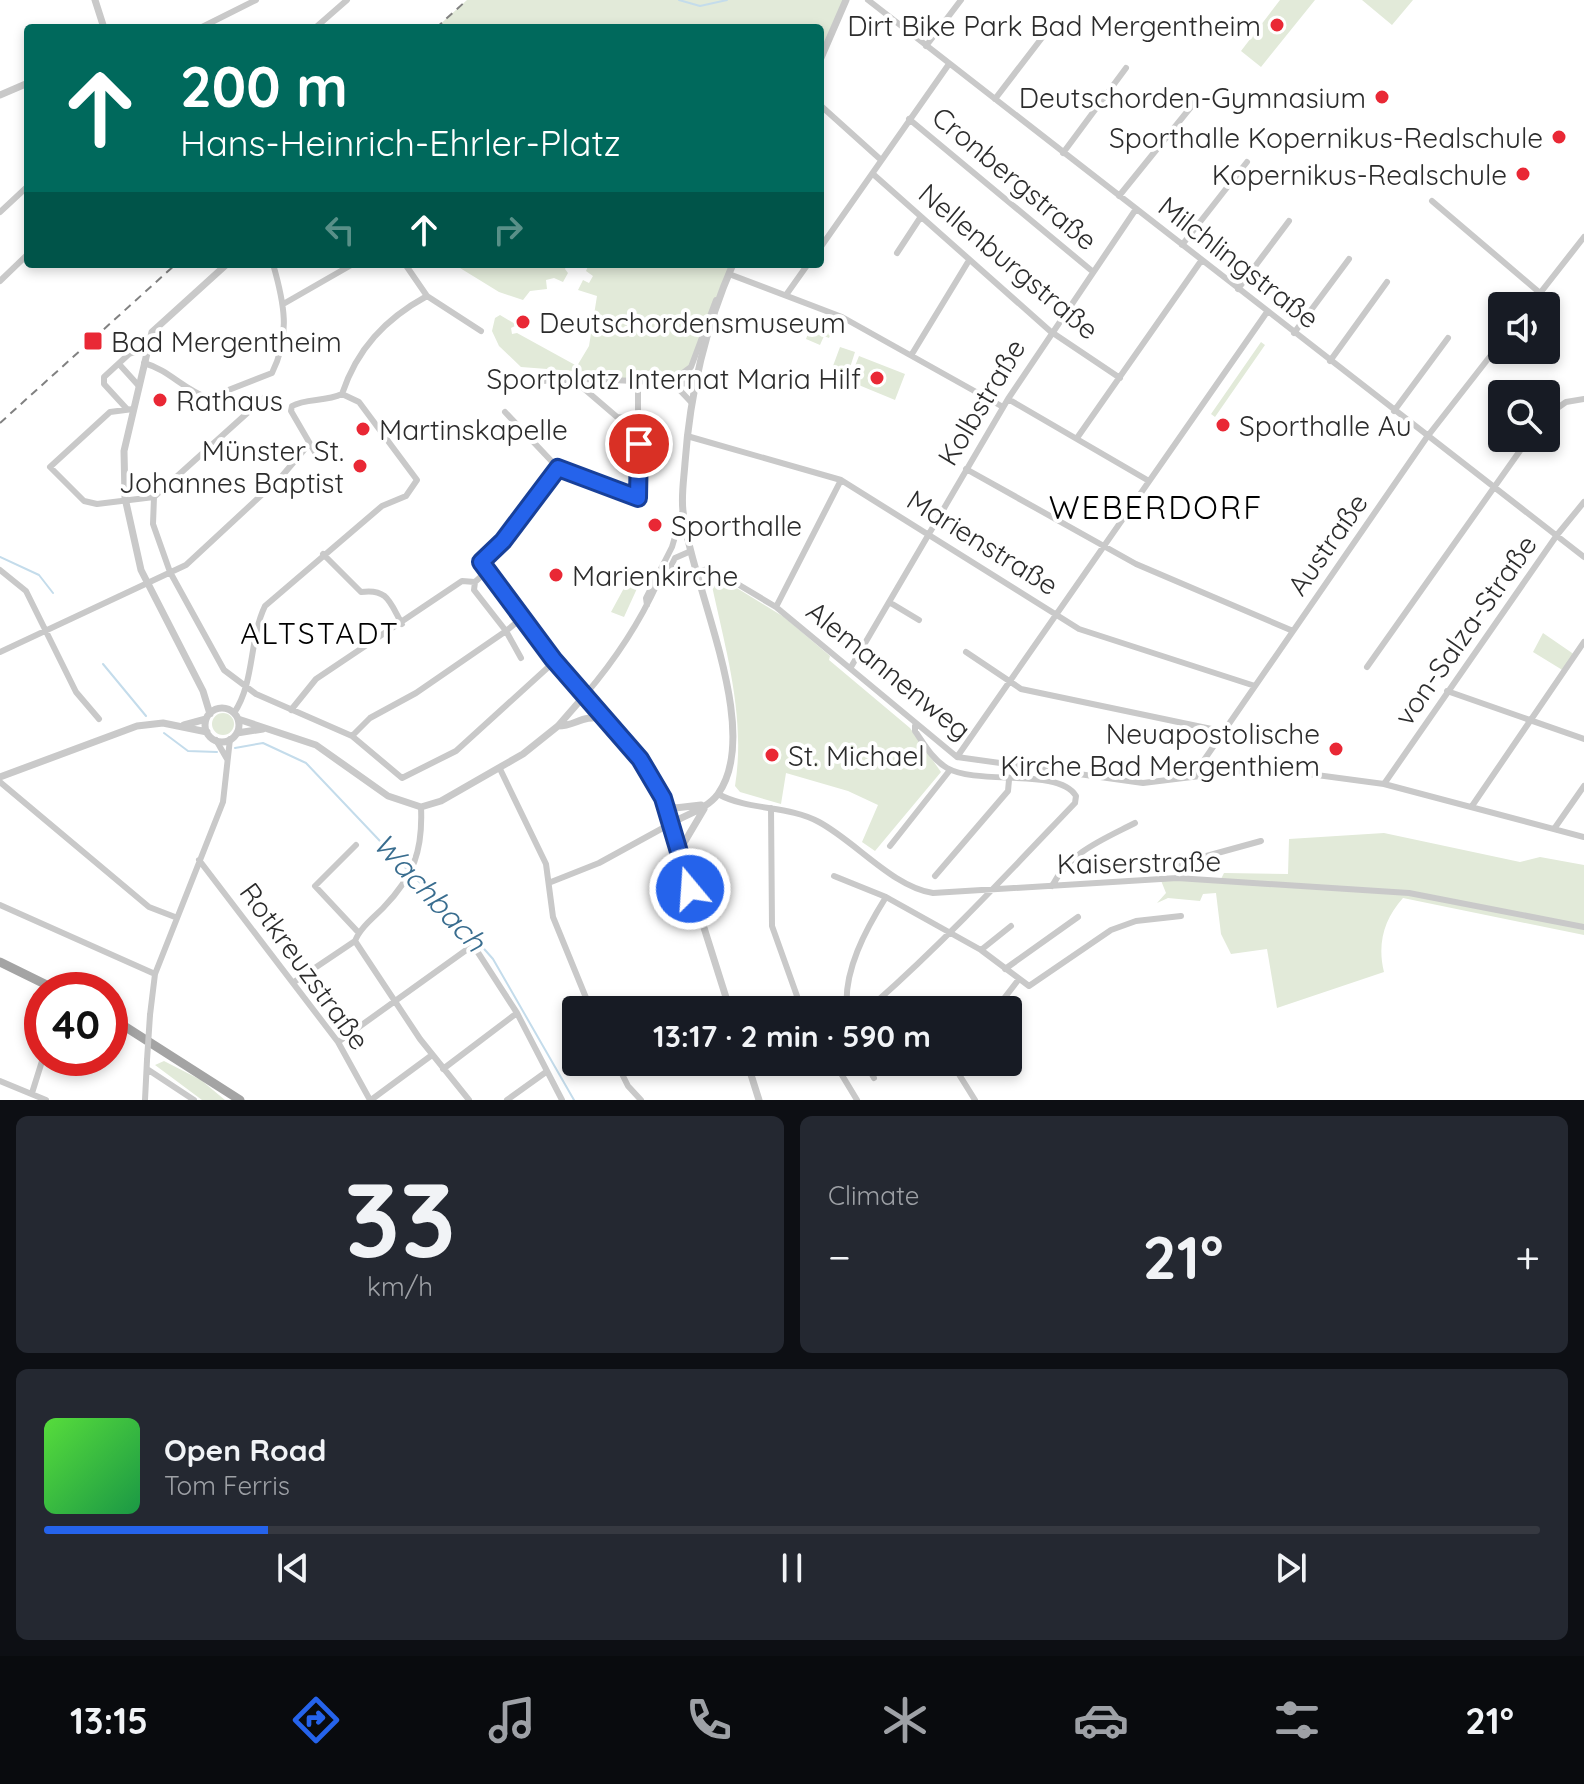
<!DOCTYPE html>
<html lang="en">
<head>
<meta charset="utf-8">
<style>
	body { margin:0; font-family:Quicksand,sans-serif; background:#242831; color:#f1f3f6; height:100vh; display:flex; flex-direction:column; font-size:30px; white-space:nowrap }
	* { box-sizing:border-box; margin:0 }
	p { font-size:26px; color:#9ea1a6 }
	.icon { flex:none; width:44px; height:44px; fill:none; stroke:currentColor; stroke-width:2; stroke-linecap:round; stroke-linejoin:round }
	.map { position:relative; height:1100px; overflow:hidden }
	.drawer { display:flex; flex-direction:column; gap:16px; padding:16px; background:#0d0f14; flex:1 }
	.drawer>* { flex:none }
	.guide { position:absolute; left:24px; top:24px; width:800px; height:244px; border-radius:8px; box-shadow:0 4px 12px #0003; background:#00695c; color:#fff; overflow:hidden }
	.tools { position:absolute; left:1488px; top:292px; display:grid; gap:16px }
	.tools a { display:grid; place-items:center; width:72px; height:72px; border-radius:8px; background:#171b24; box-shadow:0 4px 12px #0003; font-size:40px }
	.speed { position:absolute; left:24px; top:972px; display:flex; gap:16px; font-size:40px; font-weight:700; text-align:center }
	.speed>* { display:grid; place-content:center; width:104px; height:104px; border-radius:50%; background:#171b24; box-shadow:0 4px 12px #0003; line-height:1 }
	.speed .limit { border:12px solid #d22; background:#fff; color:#111 }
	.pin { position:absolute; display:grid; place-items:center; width:68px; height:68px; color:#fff; margin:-34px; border:4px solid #fff; border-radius:50%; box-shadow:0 2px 8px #0007 }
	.me { position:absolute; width:88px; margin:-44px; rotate:342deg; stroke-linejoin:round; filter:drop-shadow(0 0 6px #0008) }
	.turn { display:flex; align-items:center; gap:28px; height:168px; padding:0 24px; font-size:36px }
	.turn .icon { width:104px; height:104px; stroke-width:2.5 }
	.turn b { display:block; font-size:56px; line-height:68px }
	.lanes { display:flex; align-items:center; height:76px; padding:0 24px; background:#0003; justify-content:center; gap:40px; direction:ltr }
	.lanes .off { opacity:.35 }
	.big { font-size:60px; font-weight:700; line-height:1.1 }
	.drawer .card { flex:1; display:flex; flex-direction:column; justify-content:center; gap:12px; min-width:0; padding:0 28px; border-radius:12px; background:#242831 }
	.drawer .dial { align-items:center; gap:0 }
	.dial b { font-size:104px; line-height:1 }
	.song { display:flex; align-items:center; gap:24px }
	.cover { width:96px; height:96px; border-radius:12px; background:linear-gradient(135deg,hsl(110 70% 55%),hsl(140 70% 35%)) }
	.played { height:8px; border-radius:4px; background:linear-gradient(90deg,#2563eb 15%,#363941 15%) }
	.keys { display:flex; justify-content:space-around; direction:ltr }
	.heat { display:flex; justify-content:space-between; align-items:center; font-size:44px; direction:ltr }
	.drawer .tiles { flex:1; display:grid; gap:16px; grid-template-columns:1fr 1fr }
	.card:last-child { grid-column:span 2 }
	.trip { position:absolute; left:562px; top:996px; width:460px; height:80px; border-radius:8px; background:#171b24; box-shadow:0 4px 12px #0003; font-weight:700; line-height:80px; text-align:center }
	.tab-bar { display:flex; height:128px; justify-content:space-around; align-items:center; background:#090b0e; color:#9ea1a6 }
	.tab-bar .icon { width:56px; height:56px }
	.tab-bar .active { color:#2563eb }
	.tab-bar b { font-size:36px; color:#f1f3f6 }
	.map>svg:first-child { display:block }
</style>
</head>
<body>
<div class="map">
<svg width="1584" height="1100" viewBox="0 0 1584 1100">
	<rect width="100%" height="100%" fill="#fff"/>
	<!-- green -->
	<path fill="#e2ead9" d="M467,0h379l-26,60v-32h-384z
		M1280,0h35l-54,67 -20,-16z
		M1362,0h51l-21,25z
		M460,264h107l-2,5 3,4 -5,9 -9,-4 -8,2 1,9 -17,2 -7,9 -24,-8 -39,-24z
		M589,264h143l-41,103 -25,12 -80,-1v-6l-65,-5 -22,-21 -7,-15 3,-13 5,-3 17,10 -6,3 1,6 5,-1 60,33 12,-20 8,-50 -19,-6 5,-10 6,3 4,-7 -7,-5z
		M815,315l20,7 -6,16 -5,-2 -4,9 -14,-6z
		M1261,342l4,3 -50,72 -4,-3z
		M840,347l15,5 -9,28 -16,-6z
		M859,356l46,18 -10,26 -46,-19z
		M630,577l10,5 -16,35 -13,-5z
		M727,582l57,35 46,39 -1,4 81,68 31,44 -66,79 -13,-9 16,-37 -30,-14 -62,-18 -5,31 -41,-12 -5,-6c11,-68 -9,-135 -23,-200z
		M1543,633l32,22 -11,16 -31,-19z
		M212 724a11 11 0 1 1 22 0a11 11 0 1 1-22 0Z
		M1384,833l136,29 20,-5 44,8v70l-181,-37c-19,21 -26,46 -19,74l-107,36 -10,-59 -36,5 -10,-20 -5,-41 -13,1 -3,7 -32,-3 -11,5 9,-10 -6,-15 60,3 4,-8 64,1 1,-35z
		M164,1061l37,19 24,20h-23l-47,-35z"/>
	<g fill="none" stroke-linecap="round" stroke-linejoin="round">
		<!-- stream -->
		<path stroke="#c4dceb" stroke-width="2" d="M679,0l21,6 27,-6
			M0,557l39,18 14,18
			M103,664l43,52
			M164,733l24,18 29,1
			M235,748l28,-5 43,20 110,116 32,29 45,51 81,141"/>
		<!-- minor -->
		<path stroke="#c9c9c9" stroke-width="6" d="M868,0l716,557
			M200,28l56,-28
			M315,28l32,-28
			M926,46l35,-46
			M995,99l56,-73
			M820,105l60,54
			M909,119l183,152
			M1063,153l63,-85
			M873,174l177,157 70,47
			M1119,196l80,-99
			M1432,201l108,92
			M0,212l28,-26
			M1182,245l65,-83
			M820,248l129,-184
			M897,253l23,-35
			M405,264l22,32 54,35
			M729,274l113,43 161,90
			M0,281l28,-27
			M1238,289l51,-68
			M786,295l22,-31
			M285,303l68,-39
			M1530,306l54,-69
			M1294,333l55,-74
			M912,354l56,-92
			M1330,361l57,-79
			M144,363c25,7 40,27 64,35l64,-25c19,-38 12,-71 1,-109
			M119,364l19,21
			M541,381l52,-2 101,5
			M575,381l42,36 22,3
			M672,381l19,-14 25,-67
			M673,383l18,19
			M342,394c15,-45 43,-75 85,-98
			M1008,399l141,82
			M126,408l-22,-24v-7l25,-23 19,-6
			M133,409l-23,3 -60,55 34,34 13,3 57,-7 111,-100
			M1394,411l54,-73
			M505,412l53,56 80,30v-115
			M1546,416l20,-14 18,-3
			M687,436l154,44 238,149 176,57
			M1077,438l124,-177
			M316,454l-25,-43 1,-5c14,-8 33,-4 50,-12
			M558,468l-55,73 -22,21 104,133c30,-35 54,-71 73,-113l-2,-4 12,-6 7,-14 16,-7
			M966,469l170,95 157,67
			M154,497l-1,27 17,48 54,98 32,24 96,42 50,42 54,-27 99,-90
			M323,554l38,38c27,-4 29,11 41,32
			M0,570l26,21 50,101 23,27
			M697,572l10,-3 12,4 57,34 181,150 186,26 122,-15 119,16 200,53
			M475,582l-1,8 32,41 16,-13
			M889,602l30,18
			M647,605l-1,-7 26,-51 10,-34
			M776,607l65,-127
			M0,652l186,-87 96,-89 27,-32
			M966,652l55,37 200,42 4,-3
			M851,667l157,-268 128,-190
			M1367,667l162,-229
			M1447,691l137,48
			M291,710l25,-31 146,-98 13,1 12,-11
			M234,713c21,-31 15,-74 31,-107l117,-100 24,-10 11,-16 -58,-78 -17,-8
			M352,736l18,-18 46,-25 90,-62 15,27
			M216,740l11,19
			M957,757l310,-445
			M500,769l46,95 7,53 38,93
			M1193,776l234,-339 75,-96
			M0,782l149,125 26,10
			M1384,784l173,-249 27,-33
			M718,794c31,17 70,11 101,28 37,20 74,65 114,71l244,-15 232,15 175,34
			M1472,806l112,-164
			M771,808l1,118 30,84
			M1554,829l30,-43
			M356,845l-41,41 43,46
			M890,846l60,-76
			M199,860l139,182 32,58
			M834,876l52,21 95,53 48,36 82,-56 25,-9 45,-5
			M935,876l73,-85 1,-11
			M1177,878l4,-15 80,-22
			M551,882l48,-19 73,-40
			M1052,886c18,-34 50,-46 83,-63
			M0,905l155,69
			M355,941l65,98 49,61
			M981,950l30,-24
			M1005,969l73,-52
			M294,982l61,-41c5,-13 18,-23 28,-33 31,-32 40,-58 38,-101
			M875,1003c71,-63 135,-132 200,-200l1,-7c-18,-29 -97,-10 -129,-28 -14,-8 -23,-24 -32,-37v-5
			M847,1010c-4,-39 19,-81 39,-113
			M995,1010l24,-31
			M150,1015l5,-41 68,-172 7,-63
			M338,1042l131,-94 8,3 40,62 45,87
			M616,1062l12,24 13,14
			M834,1062l23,38
			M865,1062l9,16
			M959,1062l-4,6 20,32
			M147,1069l47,31
			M443,1069l74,-56
			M0,1081l46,19
			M32,1093l11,-35
			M145,1100l2,-40
			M371,1100l61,-45
			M507,1100l39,-28"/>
		<!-- tertiary -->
		<path stroke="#c9c9c9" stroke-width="7" d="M95,0l9,28
			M820,60l26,-60
			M0,95l28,-12
			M205 725a17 17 0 1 1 34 0a17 17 0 1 1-34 0Z
			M210,714l-7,-23 -62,-121 -16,-72 -1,-47 28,-119 75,-68
			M238,719l78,26 72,51 33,11 20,-6 82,-47 35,-28 27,-31 55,64 23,39 67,212
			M184,725l22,-6
			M558,726c19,0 22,-12 49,-7
			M237,733l26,-4
			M0,777l137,-51 26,-3 44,9
			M665,800l10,8 26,-3
			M672,823c15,-9 35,-14 46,-29 46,-65 -28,-210 -35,-283 -2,-15 1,-33 2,-48 5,-70 20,-135 48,-199
			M678,853l26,-44
			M747,1062l12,38"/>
		<!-- primary -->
		<path stroke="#a4a4a4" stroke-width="9" d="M0,962l57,28
			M110,1017l130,83"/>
		<!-- rail -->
		<path stroke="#818181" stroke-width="2" stroke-dasharray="8 6" stroke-linecap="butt" d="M436,28l31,-28
			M0,423l176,-159"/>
		<!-- minor-bridge -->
		<path stroke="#c9c9c9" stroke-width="6" d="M147,1060l3,-45"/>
	</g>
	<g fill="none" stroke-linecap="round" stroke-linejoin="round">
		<defs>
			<path id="route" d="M639,444l-1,54 -80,-30 -55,73 -22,21 72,97 87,100 23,39 27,91"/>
		</defs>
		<!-- route casing -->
		<use href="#route" stroke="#184099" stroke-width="20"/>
		<!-- route -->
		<use href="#route" stroke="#2563eb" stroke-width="14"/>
	</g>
	<!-- markers -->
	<g fill="#e92835" stroke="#fff" stroke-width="3">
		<circle cx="1277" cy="25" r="8"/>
		<circle cx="1382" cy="97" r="8"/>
		<circle cx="1559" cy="137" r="8"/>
		<circle cx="1523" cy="174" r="8"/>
		<circle cx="523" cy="322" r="8"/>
		<rect x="83" y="331" width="20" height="20" rx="4"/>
		<circle cx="877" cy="378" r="8"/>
		<circle cx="160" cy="400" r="8"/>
		<circle cx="1223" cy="425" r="8"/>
		<circle cx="363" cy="429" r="8"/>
		<circle cx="360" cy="466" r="8"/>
		<circle cx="655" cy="525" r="8"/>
		<circle cx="556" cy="575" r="8"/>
		<circle cx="1336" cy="749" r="8"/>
		<circle cx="772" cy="755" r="8"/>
	</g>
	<g text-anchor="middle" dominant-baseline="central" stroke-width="8" stroke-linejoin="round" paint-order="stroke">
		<!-- poi labels -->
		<g font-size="28" fill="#2c2c2c" stroke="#fff" text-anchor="start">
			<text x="1261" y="25" text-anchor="end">Dirt Bike Park Bad Mergentheim</text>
			<text x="1366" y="97" text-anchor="end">Deutschorden-Gymnasium</text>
			<text x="1543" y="137" text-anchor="end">Sporthalle Kopernikus-Realschule</text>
			<text x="1507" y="174" text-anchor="end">Kopernikus-Realschule</text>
			<text x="539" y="322">Deutschordensmuseum</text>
			<text x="111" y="341">Bad Mergentheim</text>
			<text x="861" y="378" text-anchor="end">Sportplatz Internat Maria Hilf</text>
			<text x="176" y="400">Rathaus</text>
			<text x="1239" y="425">Sporthalle Au</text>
			<text x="379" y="429">Martinskapelle</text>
			<text x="344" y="450" text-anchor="end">Münster St.<tspan x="344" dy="32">Johannes Baptist</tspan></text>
			<text x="671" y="525">Sporthalle</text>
			<text x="572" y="575">Marienkirche</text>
			<text x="1320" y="733" text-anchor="end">Neuapostolische<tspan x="1320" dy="32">Kirche Bad Mergenthiem</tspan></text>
			<text x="788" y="755">St. Michael</text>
		</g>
		<!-- street labels -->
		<g font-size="28" fill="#2c2c2c" stroke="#fff">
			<text transform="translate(1015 178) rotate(40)">Cronbergstraße</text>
			<text transform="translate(1009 261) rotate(40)">Nellenburgstraße</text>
			<text transform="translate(1239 262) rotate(38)">Milchlingstraße</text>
			<text transform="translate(981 402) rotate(-59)">Kolbstraße</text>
			<text transform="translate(983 542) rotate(32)">Marienstraße</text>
			<text transform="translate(1327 544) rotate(-55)">Austraße</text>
			<text transform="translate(1465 630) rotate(-55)">von-Salza-Straße</text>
			<text transform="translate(889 670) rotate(39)">Alemannenweg</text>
			<text transform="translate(1139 862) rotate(-1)">Kaiserstraße</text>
			<text transform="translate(305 966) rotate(54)">Rotkreuzstraße</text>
		</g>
		<!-- neighbourhood labels -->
		<g font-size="30" letter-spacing="2" fill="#000" stroke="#fff">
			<text x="320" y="633">ALTSTADT</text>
		</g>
		<!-- water labels -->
		<g font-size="30" font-style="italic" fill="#396d8f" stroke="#fff">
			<text transform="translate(430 892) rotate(47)">Wachbach</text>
		</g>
		<!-- quarter labels -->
		<g font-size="32" letter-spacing="2" fill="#000" stroke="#fff">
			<text x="1156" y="507">WEBERDORF</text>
		</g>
	</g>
</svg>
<div class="tools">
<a><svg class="icon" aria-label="sound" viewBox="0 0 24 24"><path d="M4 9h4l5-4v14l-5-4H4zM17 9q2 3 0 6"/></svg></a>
<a><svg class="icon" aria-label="search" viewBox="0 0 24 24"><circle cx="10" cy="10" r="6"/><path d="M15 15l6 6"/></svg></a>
</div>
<div class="speed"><div class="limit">40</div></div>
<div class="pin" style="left:639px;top:444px;background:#d93025"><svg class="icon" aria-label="arrive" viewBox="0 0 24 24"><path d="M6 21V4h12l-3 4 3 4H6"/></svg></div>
<svg class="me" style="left:690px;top:889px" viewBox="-20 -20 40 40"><circle r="17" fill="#2563eb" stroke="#fff" stroke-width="3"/><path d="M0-11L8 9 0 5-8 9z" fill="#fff"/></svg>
<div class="trip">13:17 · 2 min · 590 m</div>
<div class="guide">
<div class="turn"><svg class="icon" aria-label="ahead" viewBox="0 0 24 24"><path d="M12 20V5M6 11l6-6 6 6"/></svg><div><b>200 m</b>Hans-Heinrich-Ehrler-Platz</div></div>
<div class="lanes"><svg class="icon off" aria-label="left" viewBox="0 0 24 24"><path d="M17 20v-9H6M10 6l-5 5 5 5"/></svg><svg class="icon" aria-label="ahead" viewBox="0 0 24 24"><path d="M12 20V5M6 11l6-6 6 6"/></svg><svg class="icon off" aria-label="right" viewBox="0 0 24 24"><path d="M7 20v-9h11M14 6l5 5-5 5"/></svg></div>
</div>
</div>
<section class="drawer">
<div class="tiles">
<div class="card dial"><b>33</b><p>km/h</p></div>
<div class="card"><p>Climate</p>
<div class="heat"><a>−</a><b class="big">21°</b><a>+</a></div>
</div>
<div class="card">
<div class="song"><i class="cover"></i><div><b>Open Road</b><p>Tom Ferris</p></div></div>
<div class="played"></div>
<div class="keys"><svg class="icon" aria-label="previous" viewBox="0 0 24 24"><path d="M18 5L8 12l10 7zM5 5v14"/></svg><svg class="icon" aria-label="pause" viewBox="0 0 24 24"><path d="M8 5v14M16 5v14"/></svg><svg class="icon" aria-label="next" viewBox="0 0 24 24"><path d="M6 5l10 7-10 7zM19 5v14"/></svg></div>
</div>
</div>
</section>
<nav class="tab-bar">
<b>13:15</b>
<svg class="icon active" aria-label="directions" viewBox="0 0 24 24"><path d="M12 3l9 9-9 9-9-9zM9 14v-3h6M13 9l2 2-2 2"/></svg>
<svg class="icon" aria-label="music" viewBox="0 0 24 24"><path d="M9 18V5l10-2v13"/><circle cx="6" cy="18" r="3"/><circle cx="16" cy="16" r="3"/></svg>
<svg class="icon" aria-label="phone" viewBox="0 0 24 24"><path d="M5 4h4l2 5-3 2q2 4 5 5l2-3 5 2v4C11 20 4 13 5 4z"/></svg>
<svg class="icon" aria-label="climate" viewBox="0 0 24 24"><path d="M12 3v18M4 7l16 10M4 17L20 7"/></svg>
<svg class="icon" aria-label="car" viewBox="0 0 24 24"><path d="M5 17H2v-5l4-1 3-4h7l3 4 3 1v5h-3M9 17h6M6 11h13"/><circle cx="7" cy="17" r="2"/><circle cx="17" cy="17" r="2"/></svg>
<svg class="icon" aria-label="filters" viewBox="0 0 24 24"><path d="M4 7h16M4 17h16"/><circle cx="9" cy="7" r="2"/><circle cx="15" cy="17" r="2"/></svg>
<b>21°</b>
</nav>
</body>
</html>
